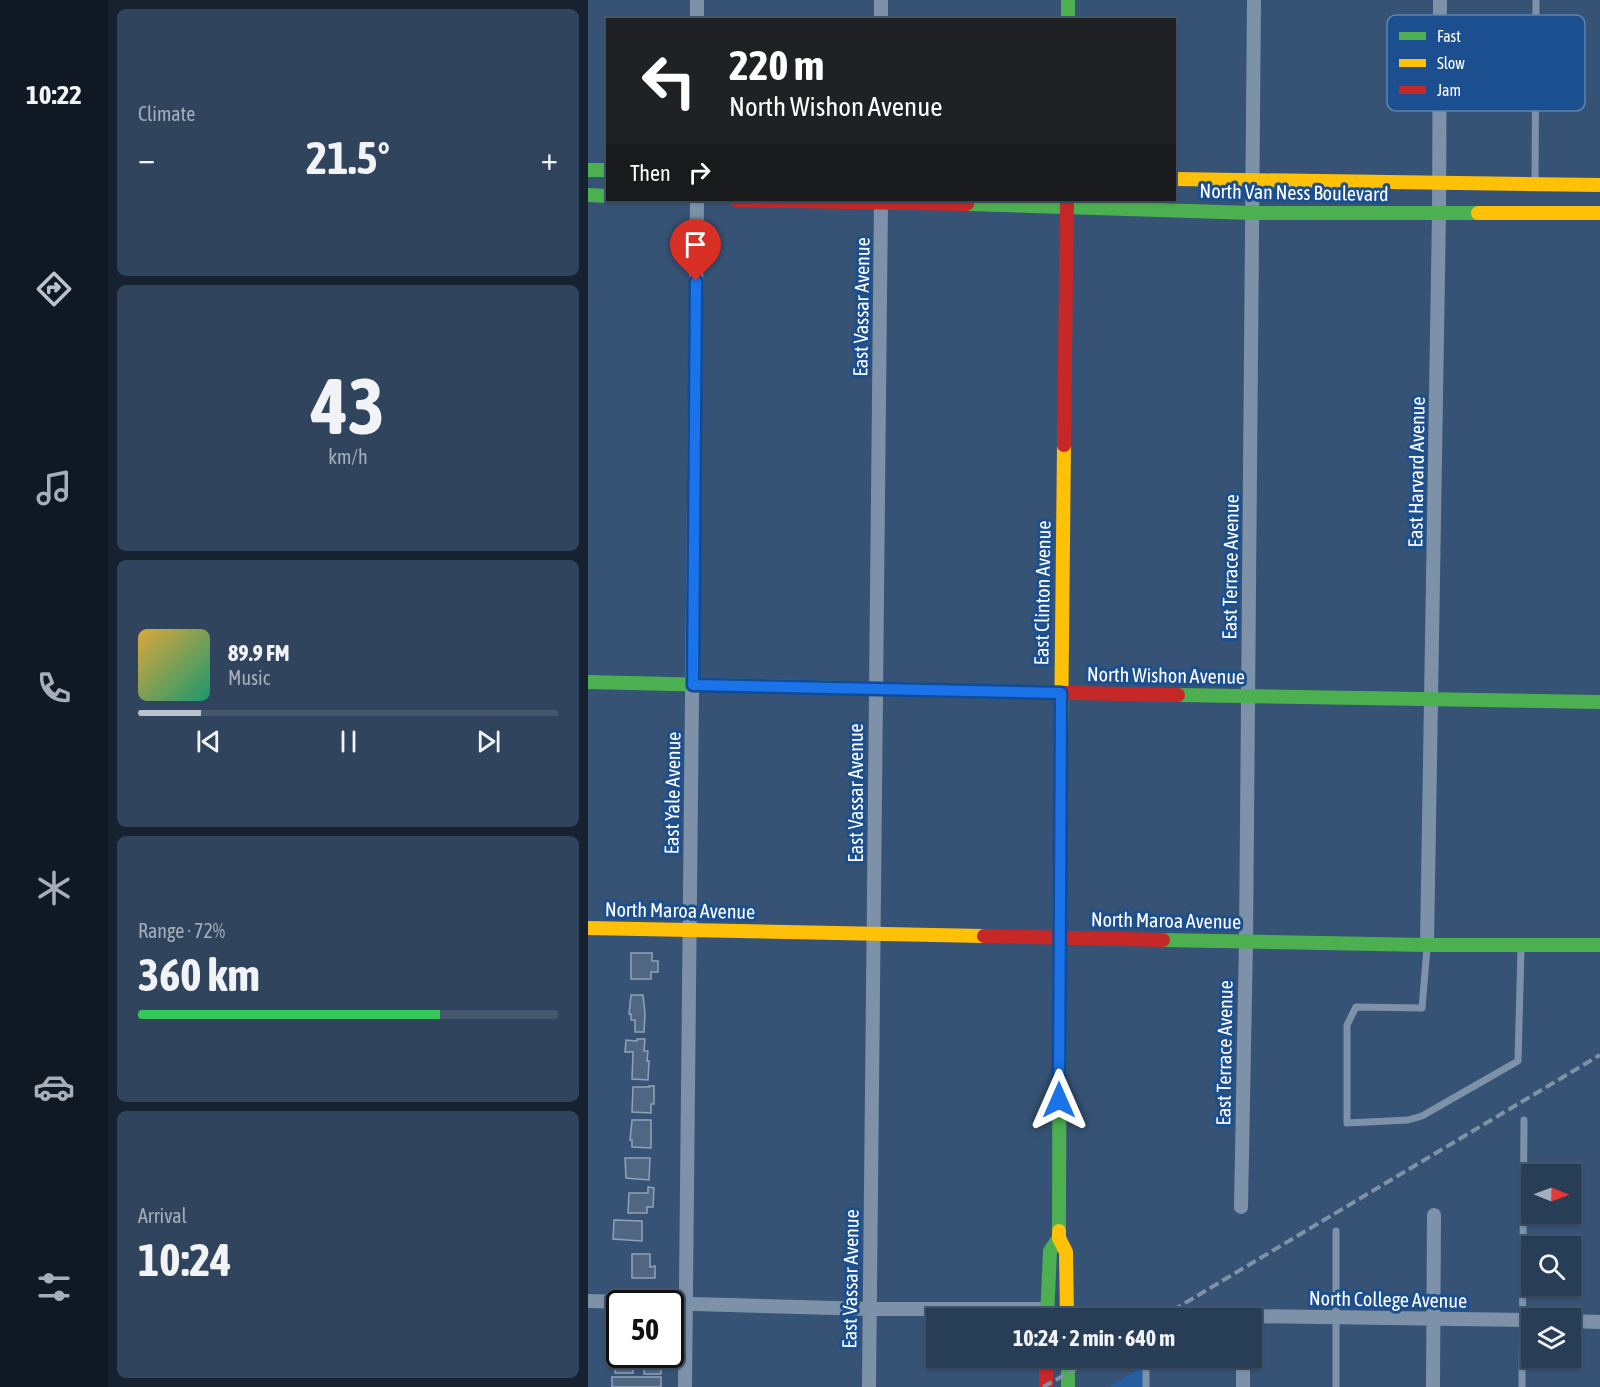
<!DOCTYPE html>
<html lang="en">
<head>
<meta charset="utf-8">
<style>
	body { margin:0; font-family:"Asap Condensed",sans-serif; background:#30455d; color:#f1f3f6; height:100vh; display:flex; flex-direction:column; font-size:22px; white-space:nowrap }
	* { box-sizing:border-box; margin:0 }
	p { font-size:20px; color:#a5aeba }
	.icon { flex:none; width:33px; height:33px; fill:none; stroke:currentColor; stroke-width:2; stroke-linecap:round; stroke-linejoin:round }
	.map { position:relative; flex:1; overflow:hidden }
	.sheet { display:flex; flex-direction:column; gap:9px; padding:9px; background:#162230; width:480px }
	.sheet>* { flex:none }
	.banner { position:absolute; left:18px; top:18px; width:570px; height:183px; border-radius:0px; box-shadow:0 2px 4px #0004,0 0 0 2px #44576d; background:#202124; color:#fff; overflow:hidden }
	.needle { width:39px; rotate:91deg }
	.buttons { position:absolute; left:933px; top:1164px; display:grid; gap:12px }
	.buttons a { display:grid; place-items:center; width:60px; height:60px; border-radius:0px; background:#283e57; box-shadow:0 2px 4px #0004,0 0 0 2px #44576d; font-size:30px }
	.speed { position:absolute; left:18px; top:1290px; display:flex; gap:12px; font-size:30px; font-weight:700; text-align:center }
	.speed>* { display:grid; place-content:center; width:78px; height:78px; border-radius:50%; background:#283e57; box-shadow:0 2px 4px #0004,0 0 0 2px #44576d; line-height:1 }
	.speed .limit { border:3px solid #111; border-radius:9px; background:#fff; color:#111 }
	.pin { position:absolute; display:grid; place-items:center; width:51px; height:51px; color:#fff; margin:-62px -26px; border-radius:50% 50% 50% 0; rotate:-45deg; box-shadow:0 0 6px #0007 }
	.pin .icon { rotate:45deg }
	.me { position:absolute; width:66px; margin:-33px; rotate:0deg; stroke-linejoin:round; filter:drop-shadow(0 0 4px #0008) }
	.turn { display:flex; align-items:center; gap:21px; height:126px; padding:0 24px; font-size:27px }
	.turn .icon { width:78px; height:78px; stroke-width:2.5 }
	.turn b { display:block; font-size:42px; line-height:51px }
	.then { display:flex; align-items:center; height:57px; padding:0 24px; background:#0003; gap:12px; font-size:22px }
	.big { font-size:45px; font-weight:700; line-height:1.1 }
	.sheet .card { flex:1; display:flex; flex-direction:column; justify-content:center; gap:9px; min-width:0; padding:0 21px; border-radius:9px; background:#30455d }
	.sheet .dial { align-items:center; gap:0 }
	.dial b { font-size:78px; line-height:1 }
	.song { display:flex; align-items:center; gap:18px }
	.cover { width:72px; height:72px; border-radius:9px; background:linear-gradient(135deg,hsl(40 70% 55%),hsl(160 70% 35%)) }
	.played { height:6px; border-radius:3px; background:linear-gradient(90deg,#b9c2ce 15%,#44576d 15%) }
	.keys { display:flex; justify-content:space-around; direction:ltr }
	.heat { display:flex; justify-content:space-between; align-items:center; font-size:33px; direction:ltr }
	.charge { height:9px; border-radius:4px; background:linear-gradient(90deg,#34c759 72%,#44576d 0) }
	.trip { position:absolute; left:338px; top:1308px; width:336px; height:60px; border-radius:0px; background:#283e57; box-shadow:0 2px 4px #0004,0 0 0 2px #44576d; font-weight:700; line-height:60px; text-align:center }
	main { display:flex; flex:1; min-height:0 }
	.tabs { display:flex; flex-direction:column; width:108px; justify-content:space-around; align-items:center; background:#101923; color:#a5aeba }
	.tabs .icon { width:42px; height:42px }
	.tabs .current { color:#b9c2ce }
	.tabs b { font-size:27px; color:#f1f3f6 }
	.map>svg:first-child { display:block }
</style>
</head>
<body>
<main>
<nav class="tabs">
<b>10:22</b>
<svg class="icon current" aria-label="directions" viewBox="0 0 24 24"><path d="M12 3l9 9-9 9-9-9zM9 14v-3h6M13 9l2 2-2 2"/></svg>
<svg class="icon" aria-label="music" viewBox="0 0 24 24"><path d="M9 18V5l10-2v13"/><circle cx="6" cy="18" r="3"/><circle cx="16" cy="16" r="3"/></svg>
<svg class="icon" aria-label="phone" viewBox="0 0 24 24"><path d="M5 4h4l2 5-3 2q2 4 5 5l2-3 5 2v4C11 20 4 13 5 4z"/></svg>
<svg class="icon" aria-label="climate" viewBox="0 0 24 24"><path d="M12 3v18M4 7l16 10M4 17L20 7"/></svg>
<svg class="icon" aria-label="car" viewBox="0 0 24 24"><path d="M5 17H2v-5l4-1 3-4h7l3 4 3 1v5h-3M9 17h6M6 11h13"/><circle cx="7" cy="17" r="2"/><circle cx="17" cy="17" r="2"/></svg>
<svg class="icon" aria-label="filters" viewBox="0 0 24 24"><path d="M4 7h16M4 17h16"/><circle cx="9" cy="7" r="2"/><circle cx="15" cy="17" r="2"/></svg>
</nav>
<section class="sheet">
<div class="card"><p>Climate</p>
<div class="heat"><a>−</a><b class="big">21.5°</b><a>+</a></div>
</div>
<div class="card dial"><b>43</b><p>km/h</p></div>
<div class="card">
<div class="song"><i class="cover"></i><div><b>89.9 FM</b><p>Music</p></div></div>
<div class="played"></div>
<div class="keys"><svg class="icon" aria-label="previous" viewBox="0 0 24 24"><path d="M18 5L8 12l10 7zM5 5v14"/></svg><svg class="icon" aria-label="pause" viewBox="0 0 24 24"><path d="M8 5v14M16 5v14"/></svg><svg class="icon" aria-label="next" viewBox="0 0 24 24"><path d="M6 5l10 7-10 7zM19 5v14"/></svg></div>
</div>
<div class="card"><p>Range · 72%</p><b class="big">360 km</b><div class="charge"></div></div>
<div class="card"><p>Arrival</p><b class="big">10:24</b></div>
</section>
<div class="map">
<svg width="1012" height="1387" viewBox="0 0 1012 1387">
	<rect width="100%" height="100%" fill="#365274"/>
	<!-- green -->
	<path fill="#265fa1" d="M555,1366v21h-34z"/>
	<!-- building -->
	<path fill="#506783" stroke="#92a2b6" stroke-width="1.5" d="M43,953h21v8h6v11h-7v7h-20z
		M43,995h12l2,19 -1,18h-9v-12h-4v-6h-2z
		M49,1039h8l-1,12h4l-1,10h2l-1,19 -16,-1 1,-27h-8l1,-12 11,1z
		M61,1086h5v18h-3v9l-19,-1 1,-25h16z
		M44,1120h19v28l-19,-1v-7h-2z
		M37,1158h25l-1,22 -23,-2z
		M60,1187l6,1 -1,19h-6v6h-19l1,-20h19z
		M26,1220l28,1v20l-29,-2z
		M44,1254h18v13l5,-1v12h-23z
		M28,1324l4,1v29h13v19h-18z
		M56,1354h18l-1,20h-17z
		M24,1377h49v10h-49z"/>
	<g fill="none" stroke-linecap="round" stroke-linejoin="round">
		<!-- lane -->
		<path stroke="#7d92a8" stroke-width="7" d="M947,183l1,-183
			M839,948l-5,60 -66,-1 -9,18v98l61,-3 14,-4 96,-55 3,-113
			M748,1231v156
			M558,1358v29
			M934,1387l2,-267"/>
		<!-- street -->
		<path stroke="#7d92a8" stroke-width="14" d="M109,0v20
			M293,0v20
			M839,945l12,-732 1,-213
			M653,1207l5,-266 8,-941
			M0,1301l281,8h178
			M655,1318v-2l289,4
			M982,1321l30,1
			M97,1387l12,-1187
			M281,1387l12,-1187
			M655,1387v-29
			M845,1387l1,-172"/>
		<!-- fast -->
		<path stroke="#4caf50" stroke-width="14" d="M480,0v20
			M0,170h20
			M0,195l20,1
			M379,204l286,9h225
			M0,682l425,10
			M590,695l422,7
			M575,940l264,5h173
			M471,1231l1,-397
			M459,1318l3,-67 9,-13
			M480,1358v29"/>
		<!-- slow -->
		<path stroke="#ffc107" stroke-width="14" d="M586,179l426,6
			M890,213h122
			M472,834l4,-389
			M0,928l396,8
			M471,1231v7l7,14 1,66"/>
		<!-- jam -->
		<path stroke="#c62828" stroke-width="14" d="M148,200l231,4
			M476,445l3,-245
			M425,692l165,3
			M396,936l179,4
			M458,1358v29"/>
		<!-- rail -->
		<path stroke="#7e92a7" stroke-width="4" stroke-dasharray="10 4.5" stroke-linecap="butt" d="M572,1318l440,-263
			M455,1387l52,-29"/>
	</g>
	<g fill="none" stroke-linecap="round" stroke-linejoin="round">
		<defs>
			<path id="route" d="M108,281l-3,404 368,8 -2,407"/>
		</defs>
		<!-- route casing -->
		<use href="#route" stroke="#114b97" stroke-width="15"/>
		<!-- route -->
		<use href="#route" stroke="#1a73e8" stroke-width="10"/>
	</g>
	<g text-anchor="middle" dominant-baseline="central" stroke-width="6" stroke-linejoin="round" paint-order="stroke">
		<!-- street labels -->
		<g font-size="20" fill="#fff" stroke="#1b4f8f">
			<text transform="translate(706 192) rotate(1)">North Van Ness Boulevard</text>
			<text transform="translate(273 307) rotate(-89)">East Vassar Avenue</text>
			<text transform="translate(828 472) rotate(-89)">East Harvard Avenue</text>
			<text transform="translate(642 567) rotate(-89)">East Terrace Avenue</text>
			<text transform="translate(454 593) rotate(-89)">East Clinton Avenue</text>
			<text transform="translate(578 675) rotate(1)">North Wishon Avenue</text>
			<text transform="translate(84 793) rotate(-89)">East Yale Avenue</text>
			<text transform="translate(267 793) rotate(-90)">East Vassar Avenue</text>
			<text transform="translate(92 910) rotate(1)">North Maroa Avenue</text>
			<text transform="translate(578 920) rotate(1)">North Maroa Avenue</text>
			<text transform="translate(636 1053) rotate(-89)">East Terrace Avenue</text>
			<text transform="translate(262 1279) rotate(-89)">East Vassar Avenue</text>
			<text transform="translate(800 1299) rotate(1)">North College Avenue</text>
		</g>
	</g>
	<!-- legend -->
	<rect x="799" y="15" width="198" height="96" rx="9" fill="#1b4f8f" stroke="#5f84b1" stroke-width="1.5"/>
	<rect x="811" y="32" width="27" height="8" fill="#4caf50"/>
	<rect x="811" y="59" width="27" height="8" fill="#ffc107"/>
	<rect x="811" y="86" width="27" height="8" fill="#c62828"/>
	<g font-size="16" fill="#fff">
		<text x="849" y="42">Fast</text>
		<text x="849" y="69">Slow</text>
		<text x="849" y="96">Jam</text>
	</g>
</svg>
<div class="buttons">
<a><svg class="needle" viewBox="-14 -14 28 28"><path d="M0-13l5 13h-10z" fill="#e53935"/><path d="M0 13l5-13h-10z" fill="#a5aeba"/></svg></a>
<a><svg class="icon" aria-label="search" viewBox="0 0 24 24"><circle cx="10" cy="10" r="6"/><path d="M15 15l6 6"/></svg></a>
<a><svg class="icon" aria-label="layers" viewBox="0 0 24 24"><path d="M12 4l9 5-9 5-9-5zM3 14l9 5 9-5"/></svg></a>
</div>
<div class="speed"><div class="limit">50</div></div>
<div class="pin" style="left:108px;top:281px;background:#d93025"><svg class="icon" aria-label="arrive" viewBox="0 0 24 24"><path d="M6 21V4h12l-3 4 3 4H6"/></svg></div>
<svg class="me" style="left:471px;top:1100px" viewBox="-20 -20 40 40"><path d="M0-17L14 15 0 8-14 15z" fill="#1a73e8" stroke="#fff" stroke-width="4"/></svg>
<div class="trip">10:24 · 2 min · 640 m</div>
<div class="banner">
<div class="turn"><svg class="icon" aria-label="left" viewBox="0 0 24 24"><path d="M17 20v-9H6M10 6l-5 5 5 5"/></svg><div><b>220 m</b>North Wishon Avenue</div></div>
<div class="then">Then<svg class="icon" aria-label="right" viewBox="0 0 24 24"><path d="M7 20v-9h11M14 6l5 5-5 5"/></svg></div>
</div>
</div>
</main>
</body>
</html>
